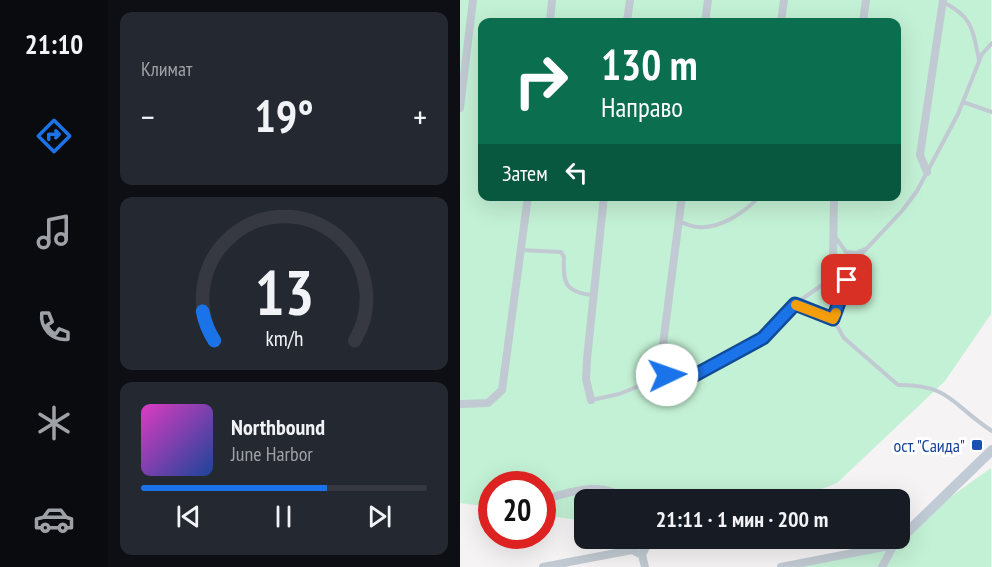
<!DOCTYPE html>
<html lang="ru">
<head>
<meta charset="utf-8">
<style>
	body { margin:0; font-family:"PT Sans Narrow",sans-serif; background:#242831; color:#f1f3f6; height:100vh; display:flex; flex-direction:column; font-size:22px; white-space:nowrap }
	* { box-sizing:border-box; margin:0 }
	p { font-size:20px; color:#9ea1a6 }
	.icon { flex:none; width:33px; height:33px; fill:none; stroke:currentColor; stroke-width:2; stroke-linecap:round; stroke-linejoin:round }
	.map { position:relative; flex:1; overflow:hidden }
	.sheet { display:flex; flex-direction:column; gap:12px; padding:12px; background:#0d0f14; width:352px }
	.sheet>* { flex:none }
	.top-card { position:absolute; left:18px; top:18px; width:423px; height:183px; border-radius:12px; box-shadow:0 6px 24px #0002; background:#0b6e4f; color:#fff; overflow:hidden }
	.speed { position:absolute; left:18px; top:471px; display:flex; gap:12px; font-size:30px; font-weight:700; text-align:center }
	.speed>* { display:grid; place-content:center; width:78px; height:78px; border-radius:50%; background:#171b24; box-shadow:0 6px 24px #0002; line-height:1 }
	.speed .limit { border:9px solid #d22; background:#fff; color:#111 }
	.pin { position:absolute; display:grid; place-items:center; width:51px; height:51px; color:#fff; margin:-26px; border-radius:12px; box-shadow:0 3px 9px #0006 }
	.me { position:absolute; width:66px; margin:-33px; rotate:87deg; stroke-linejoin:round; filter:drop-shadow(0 0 4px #0008) }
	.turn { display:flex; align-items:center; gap:21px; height:126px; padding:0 24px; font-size:27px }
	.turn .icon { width:78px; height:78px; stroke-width:2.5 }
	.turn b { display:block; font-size:42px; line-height:51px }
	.then { display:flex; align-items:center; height:57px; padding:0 24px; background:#0003; gap:12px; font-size:22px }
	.big { font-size:45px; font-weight:600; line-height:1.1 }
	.sheet .widget { flex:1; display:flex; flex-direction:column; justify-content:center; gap:9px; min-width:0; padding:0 21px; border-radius:12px; background:#242831 }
	.sheet .dial { align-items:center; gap:0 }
	.dial svg { height:156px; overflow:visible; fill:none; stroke:#363941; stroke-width:7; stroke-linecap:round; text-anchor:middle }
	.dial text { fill:#f1f3f6; stroke:none }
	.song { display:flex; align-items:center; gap:18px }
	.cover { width:72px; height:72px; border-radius:9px; background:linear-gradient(135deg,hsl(310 70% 55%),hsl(220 70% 35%)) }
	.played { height:6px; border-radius:3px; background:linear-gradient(90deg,#1a73e8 65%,#363941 65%) }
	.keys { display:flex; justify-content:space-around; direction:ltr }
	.heat { display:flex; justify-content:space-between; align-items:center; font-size:33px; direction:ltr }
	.trip { position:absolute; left:114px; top:489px; width:336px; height:60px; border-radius:12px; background:#171b24; box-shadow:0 6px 24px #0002; font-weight:600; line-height:60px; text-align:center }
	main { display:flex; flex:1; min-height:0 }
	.menu { display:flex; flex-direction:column; width:108px; justify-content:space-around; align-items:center; background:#090b0e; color:#9ea1a6 }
	.menu .icon { width:42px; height:42px }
	.menu .selected { color:#1a73e8 }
	.menu b { font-size:27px; color:#f1f3f6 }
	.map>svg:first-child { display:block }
</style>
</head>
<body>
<main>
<nav class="menu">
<b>21:10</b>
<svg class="icon selected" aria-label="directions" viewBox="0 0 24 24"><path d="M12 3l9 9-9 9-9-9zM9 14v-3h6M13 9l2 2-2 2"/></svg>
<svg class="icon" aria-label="music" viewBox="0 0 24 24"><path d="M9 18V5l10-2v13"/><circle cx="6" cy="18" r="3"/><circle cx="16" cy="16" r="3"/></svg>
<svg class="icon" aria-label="phone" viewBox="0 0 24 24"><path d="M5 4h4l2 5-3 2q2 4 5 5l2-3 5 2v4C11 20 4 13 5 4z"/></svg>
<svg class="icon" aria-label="climate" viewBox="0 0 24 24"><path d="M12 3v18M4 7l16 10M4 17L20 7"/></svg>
<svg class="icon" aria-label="car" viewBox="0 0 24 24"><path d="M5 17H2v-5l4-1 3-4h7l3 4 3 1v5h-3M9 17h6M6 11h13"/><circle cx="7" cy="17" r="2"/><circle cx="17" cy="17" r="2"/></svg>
</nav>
<section class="sheet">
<div class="widget"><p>Климат</p>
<div class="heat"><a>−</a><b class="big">19°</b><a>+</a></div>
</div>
<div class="widget dial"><svg viewBox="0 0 100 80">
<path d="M14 69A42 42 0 1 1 86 69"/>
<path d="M14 69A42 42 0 0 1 8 54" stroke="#1a73e8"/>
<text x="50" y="56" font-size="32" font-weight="700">13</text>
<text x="50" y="72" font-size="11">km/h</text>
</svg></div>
<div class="widget">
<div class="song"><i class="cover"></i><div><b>Northbound</b><p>June Harbor</p></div></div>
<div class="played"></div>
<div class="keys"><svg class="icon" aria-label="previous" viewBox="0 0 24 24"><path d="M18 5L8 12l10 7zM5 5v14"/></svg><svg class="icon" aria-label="pause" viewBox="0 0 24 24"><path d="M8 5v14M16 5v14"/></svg><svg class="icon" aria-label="next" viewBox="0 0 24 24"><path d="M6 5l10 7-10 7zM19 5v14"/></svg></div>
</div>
</section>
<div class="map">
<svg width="532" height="567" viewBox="0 0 532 567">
	<rect width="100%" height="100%" fill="#f5f3f3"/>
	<!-- green -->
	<path fill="#c3f1d5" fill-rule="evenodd" d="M0,0h531v314l-46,67 -108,102 -40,16 -213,1v21l-41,-6 -1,-31h-50l-1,23 -31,-4zM22,22h414v174h-414z
		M531,468v99h-210l113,-22 55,-47z"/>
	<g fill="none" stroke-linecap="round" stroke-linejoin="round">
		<!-- lane -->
		<path stroke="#c1cad2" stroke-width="4" d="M483,2c30,15 30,28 36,58
			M503,102l29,10
			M219,222c6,1 13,5 19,5 23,2 47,-15 62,-31
			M376,238l10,14 10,1 9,-4
			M61,250l40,2 3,5c-1,25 0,35 28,38
			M335,304l38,15 11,19 54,47c52,-1 55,21 94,46
			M373,319l10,-24 7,-29
			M132,400l27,-6 48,-19h28l68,-37 32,-34 58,-41 49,-52 15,-20 41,-77 24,-60 10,-11"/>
		<!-- street -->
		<path stroke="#c1cad2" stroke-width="8" d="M90,22l2,-22
			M167,22l3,-22
			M245,22l3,-22
			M321,22l3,-22
			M403,22l3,-22
			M0,108l13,-108
			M467,172l-7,-17 23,-155
			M374,196l-1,62 -5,33 9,18
			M207,375l-5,-23 20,-156
			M131,400l-5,-21 1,-20 17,-163
			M0,404l28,-1 14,-13 26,-194
			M82,500c26,-7 61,-21 83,0
			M182,555l5,-10 -1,-7
			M83,567l89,-17 10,5 3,12
			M321,567l113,-22
			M422,567l12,-22"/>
		<!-- secondary -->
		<path stroke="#c1cbd6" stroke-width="10" d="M434,545l98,-95"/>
	</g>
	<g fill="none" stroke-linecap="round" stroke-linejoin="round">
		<defs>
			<path id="route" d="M207,375h28l68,-37 32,-34 38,15 14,-39"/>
		</defs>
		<!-- route casing -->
		<use href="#route" stroke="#114b97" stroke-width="15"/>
		<!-- route -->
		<use href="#route" stroke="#1a73e8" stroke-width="10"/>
		<!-- slow -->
		<path stroke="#f59e0b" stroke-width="10" d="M336,305l37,14 3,-6"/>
	</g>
	<!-- markers -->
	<rect fill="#1a4fb4" stroke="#fff" stroke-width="2" x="511" y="439" width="12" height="12" rx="3"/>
	<g text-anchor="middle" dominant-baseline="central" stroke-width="6" stroke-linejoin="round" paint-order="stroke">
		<!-- transit labels -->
		<g font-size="18" fill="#164399" stroke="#fff" text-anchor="end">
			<text x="505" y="445">ост. "Саида"</text>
		</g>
	</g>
</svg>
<div class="speed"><div class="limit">20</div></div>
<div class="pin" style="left:387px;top:280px;background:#d93025"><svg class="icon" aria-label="arrive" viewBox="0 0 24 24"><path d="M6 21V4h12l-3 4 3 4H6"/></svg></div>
<svg class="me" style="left:207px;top:375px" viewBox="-20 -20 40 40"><circle r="19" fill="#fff"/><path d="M0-13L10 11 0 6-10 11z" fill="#1a73e8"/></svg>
<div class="trip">21:11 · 1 мин · 200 m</div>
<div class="top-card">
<div class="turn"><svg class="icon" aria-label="right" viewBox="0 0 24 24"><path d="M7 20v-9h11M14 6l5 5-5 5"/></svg><div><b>130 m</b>Направо</div></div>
<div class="then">Затем<svg class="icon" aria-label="left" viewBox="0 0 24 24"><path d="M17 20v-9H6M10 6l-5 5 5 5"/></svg></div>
</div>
</div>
</main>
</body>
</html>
